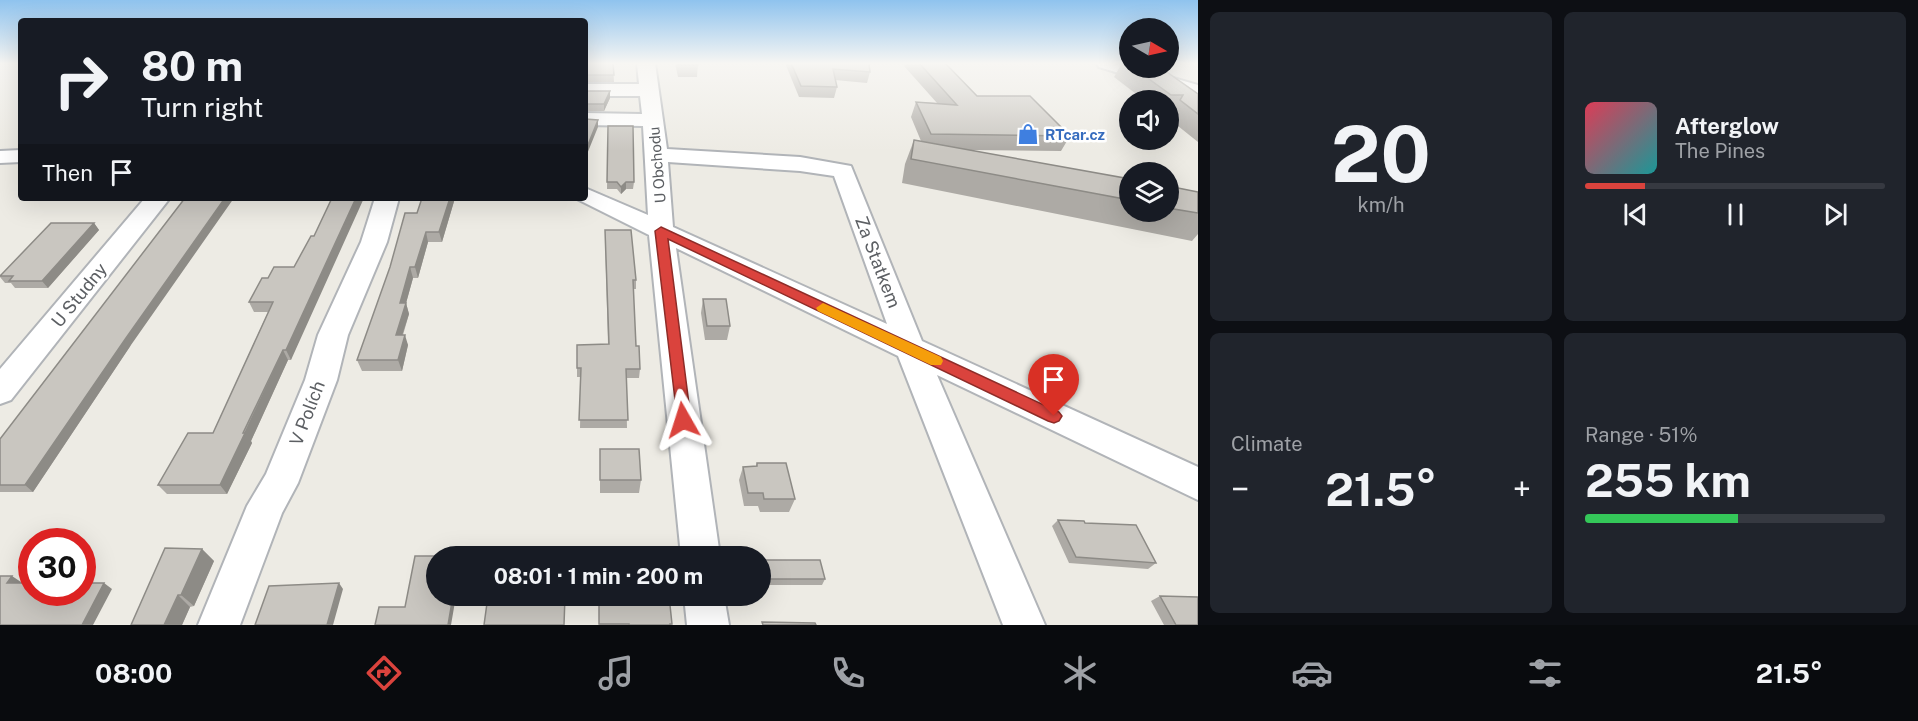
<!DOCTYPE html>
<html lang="en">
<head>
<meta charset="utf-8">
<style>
	body { margin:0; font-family:"Public Sans",sans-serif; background:#20242c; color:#f1f3f6; height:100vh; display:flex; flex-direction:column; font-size:22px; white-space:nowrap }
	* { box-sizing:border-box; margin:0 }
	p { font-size:20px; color:#9ea1a6 }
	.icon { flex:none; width:33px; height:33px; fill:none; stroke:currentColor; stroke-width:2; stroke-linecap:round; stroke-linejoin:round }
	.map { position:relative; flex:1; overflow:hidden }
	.side { display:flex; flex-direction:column; gap:12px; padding:12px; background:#0d0f14; width:720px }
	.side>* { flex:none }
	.banner { position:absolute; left:18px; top:18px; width:570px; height:183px; border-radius:6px; box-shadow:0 6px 24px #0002; background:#171b24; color:#f1f3f6; overflow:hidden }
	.needle { width:39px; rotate:99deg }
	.fabs { position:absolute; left:1119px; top:18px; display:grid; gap:12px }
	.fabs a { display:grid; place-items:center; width:60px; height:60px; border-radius:50%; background:#171b24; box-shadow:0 6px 24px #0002; font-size:30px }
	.speed { position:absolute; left:18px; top:528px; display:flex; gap:12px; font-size:30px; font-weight:700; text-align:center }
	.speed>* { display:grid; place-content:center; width:78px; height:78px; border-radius:50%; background:#171b24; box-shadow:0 6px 24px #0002; line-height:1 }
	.speed .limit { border:9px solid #d22; background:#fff; color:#111 }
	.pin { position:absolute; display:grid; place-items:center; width:51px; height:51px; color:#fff; margin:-62px -26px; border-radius:50% 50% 50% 0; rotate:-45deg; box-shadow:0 0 6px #0007 }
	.pin .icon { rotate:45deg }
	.me { position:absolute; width:66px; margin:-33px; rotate:354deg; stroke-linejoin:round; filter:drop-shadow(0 0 4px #0008) }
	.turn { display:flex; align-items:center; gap:21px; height:126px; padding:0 24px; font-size:27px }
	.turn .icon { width:78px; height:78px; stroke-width:2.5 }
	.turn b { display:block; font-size:42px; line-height:51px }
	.then { display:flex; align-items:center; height:57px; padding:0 24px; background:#0003; gap:12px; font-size:22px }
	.big { font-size:45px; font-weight:700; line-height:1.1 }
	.side .widget { flex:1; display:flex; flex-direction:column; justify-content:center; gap:9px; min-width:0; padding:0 21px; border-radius:9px; background:#20242c }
	.side .dial { align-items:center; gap:0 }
	.dial b { font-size:78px; line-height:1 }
	.song { display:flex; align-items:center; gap:18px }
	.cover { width:72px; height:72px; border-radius:9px; background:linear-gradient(135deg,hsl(350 70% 55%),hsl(180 70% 35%)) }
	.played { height:6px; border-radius:3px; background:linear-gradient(90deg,#da433d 20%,#363941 20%) }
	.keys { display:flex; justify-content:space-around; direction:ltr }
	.heat { display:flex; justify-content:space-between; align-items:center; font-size:33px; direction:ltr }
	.charge { height:9px; border-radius:4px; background:linear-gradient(90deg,#34c759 51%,#363941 0) }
	.side .tiles { flex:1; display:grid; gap:12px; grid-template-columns:repeat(2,1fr) }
	.trip { position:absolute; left:426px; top:546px; width:345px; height:60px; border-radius:30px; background:#171b24; box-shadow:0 6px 24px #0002; font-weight:700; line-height:60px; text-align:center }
	.dock { display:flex; height:96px; justify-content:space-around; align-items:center; background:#090b0e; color:#9ea1a6 }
	.dock .icon { width:42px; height:42px }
	.dock .active { color:#da433d }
	.dock b { font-size:27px; color:#f1f3f6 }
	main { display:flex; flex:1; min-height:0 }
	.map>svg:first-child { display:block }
</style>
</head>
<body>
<main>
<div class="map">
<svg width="1198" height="625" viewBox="0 0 1198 625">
	<rect width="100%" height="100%" fill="#edebe4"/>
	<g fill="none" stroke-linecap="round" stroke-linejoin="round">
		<defs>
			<path id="minor" d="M637,63h18l12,86 133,8 51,9 71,175 276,126v33l-261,-125 108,250h-42l-105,-269 -222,-108 44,308h-39l-32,-321 -74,-37h10v-10l63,27 -5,-89 -58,-1v-12l57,1 -2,-18h-55v-12h54zM668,162l132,9 34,5 53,148 -214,-97z
				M1096,63l34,2v3h9l59,17v12l-99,-30z
				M21,150v12l-21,1v-12z
				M145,198h25l-159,202 -11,4v-35z
				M375,198h24l-12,44 -39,93 -11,45 -39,103 -16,30 -42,112h-42l49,-119 19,-32 39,-94 13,-45 43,-93z
				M684,596h40l5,29h-42z"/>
		</defs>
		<!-- minor casing -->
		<use href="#minor" stroke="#b1b4b8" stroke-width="4"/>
		<!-- minor -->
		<use href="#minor" fill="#fff" fill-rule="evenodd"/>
	</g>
	<!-- wall -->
	<path fill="#adaaa5" d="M585,63h28l1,19h-29z
		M675,63h23l-1,14h-19z
		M785,63h84l1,9 -3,11 -32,-3 2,7 -3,11 -35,-1z
		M905,63h40l32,33 93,40 -9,15 -92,-1 161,29v33h38v-26l30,6v42l-6,7 -290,-58 3,-19 9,-24 7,1 -10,-24 5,-15 21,1 -33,-37z
		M1122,63h8v5h31l37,26v48l-30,-24v-1l3,-4h-3v-13h-24l-30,-23z
		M585,91l25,7 -6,13h-19z
		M608,126l26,56 -1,7h-7l-5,5 -4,-5h-10z
		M422,198h33l-13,44h-14l-10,36h-5l-7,25 3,11 -6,21 5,10 -6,26h-40l-5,-11 60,-147z
		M94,223l5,7 -51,58h-33l-4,-5h-6l-5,-6v-2z
		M314,236l-23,124h-3l-37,81 1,2 -25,51h-60l-9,-9 55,-52 55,-121h-14l-5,-10 19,-24 26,-11z
		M605,239l31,41v9h-3l3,57 4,23 -1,9h-13l1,50h-47l1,-51h-4v-9l31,-24z
		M703,299l27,27 -3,14h-22l-4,-27z
		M131,345l-98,147h-33v-53z
		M600,449l41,31 -2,13h-39z
		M757,463l38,36 -6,13h-29l-2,-6h-14l-5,-26 4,-13 13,-1z
		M1058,520l27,3 71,40 -8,6 -79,-6 -17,-37z
		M202,549l12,12 -20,45 -4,1 -8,18h-51z
		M763,560l62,19 -3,6h-58l-3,-19z
		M599,596l73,28v1h-73z
		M1160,596l38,29h-34l-13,-24z"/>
	<!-- shaded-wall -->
	<path fill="#8d8b86" d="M610,91v7l-6,13v-7z
		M598,120v7l-13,32v-7z
		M626,182v7l-5,5v-7z
		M225,198h9l-103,147 -98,147 -8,-7 101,-147z
		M356,198h8l-73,162 -5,-10z
		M450,198h5l-13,44 -3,-10z
		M94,223l5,7 -51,58 -6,-7z
		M426,232l2,10 -10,36 -3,-11z
		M410,267l3,11 -8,29 1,-4 3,11 -10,31 -3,-10 4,-32z
		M405,335l3,10 -6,26 -4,-11z
		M283,350l5,10 -37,81 1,2 -25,51 -7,-9z
		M202,549l12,12 -20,45 -13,-11z
		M12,576l9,6 -5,7 -9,-6z
		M104,583l8,6 -19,36h-11z
		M339,583l4,6 -10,36h-6z
		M178,595l12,12 -8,18h-18z
		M453,596h3l-5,29h-3z"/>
	<!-- building -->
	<path fill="#c9c6c0" stroke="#8d8b86" stroke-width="1.5" d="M585,63h28l1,12h-29z
		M679,63h19v2h-19z
		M791,63h78l1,9 -37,-3 4,18 -36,-1z
		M919,63h26l32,33h53l40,40 -139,-2 -15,-32 41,3z
		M1134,68h27l37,26v20l-18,-14 3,-5h-12z
		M585,91h25l-6,13h-19z
		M585,119l13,1 -13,32z
		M608,126h25l1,56h-8l-5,5 -4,-5h-10z
		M914,140l216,39v21l-219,-41z
		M1168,186l30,6v21l-30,-5z
		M185,198h40l-99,140 -101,147h-25v-46z
		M332,198h24l-70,152h-3l-40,83h2l-25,52h-62l30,-52h25l60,-131h-24l13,-24h6l6,-11h20l17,-31h3z
		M422,198h28l-11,34h-13l-11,35h-5l-10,36h6l-10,32h9l-7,25h-41l33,-93 15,-54h12z
		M51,223h43l-52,58h-33l4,-5h-13z
		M605,230h26l5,50h-3l3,66h3l1,23h-14l2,51h-49l2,-52h-4v-23l32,-1z
		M703,299h23l4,27h-23z
		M600,449h39l2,31h-41z
		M757,463h29l9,36h-31l-1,-6h-15l-5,-26 14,-1z
		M1058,520l26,1 1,2 51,2 20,38 -80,-6z
		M165,548l37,1 -21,46h-3l-14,30h-33z
		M664,548l1,8h-38v-7z
		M415,556h44h-23v40h17l-5,29h-73l4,-18h26z
		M763,560h57l5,19h-58z
		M0,576h12l-5,7h25v9h50v-9h22l-22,42h-82z
		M339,583l-12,42h-72l14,-39z
		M488,596h77l-1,29h-80z
		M599,596h70l3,28h-2v1h-41v-1h-30z
		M1160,596l38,1v28h-22z
		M762,622l53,1 1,2h-53z"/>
	<!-- sky -->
	<linearGradient id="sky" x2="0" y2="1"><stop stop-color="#8fc3ee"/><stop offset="0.42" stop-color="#f7f6f3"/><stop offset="1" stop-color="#f7f6f3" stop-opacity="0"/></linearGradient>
	<rect width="1198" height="151" fill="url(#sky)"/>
	<!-- route -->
	<path fill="#da433d" stroke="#8e2c28" stroke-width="1.5" d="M661,227l398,185 3,4 -3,5 -5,2 -6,-2 -380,-182 23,181 -2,5 -6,2 -5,-2 -23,-194z"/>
	<!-- slow -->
	<path fill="#f59e0b" d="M823,303l118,54 2,4 -2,4h-10l-113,-54 -2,-3z"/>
	<!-- icons -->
	<defs>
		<symbol id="shop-bare" viewBox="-9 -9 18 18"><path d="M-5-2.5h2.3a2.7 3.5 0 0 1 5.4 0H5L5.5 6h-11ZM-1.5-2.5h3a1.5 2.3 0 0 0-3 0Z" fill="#3f7fe0" stroke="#fff" stroke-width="2.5" paint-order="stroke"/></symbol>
	</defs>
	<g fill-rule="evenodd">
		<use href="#shop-bare" x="1013" y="119" width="30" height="30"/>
	</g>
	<g text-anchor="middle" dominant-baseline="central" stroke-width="5" stroke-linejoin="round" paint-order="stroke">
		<!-- far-shop labels -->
		<g font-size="15" font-weight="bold" fill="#366cbe" stroke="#fff" text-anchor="start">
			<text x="1045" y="134">RTcar.cz</text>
		</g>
		<!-- far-street labels -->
		<g font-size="15" fill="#5c5f63" stroke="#fff">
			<text transform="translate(657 165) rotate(-95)">U Obchodu</text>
		</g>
		<!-- street labels -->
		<g font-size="18" fill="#5c5f63" stroke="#fff">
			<text transform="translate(878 262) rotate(69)">Za Statkem</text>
			<text transform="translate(79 295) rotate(-51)">U Studny</text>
			<text transform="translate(307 413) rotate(-69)">V Polích</text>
		</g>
	</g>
</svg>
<div class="fabs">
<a><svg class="needle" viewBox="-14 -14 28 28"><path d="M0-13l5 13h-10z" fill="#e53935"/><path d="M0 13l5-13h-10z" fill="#9ea1a6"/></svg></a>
<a><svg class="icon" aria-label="sound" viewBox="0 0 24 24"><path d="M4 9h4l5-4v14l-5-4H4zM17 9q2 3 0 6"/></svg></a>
<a><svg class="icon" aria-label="layers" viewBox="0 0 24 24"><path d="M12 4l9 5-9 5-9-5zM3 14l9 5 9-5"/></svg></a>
</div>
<div class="speed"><div class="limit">30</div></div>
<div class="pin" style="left:1054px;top:416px;background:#d93025"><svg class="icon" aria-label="arrive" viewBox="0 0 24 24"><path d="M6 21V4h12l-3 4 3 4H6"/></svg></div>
<svg class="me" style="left:683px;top:420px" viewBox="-20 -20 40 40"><path d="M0-17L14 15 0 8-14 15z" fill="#da433d" stroke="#fff" stroke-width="4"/></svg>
<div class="trip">08:01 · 1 min · 200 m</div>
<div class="banner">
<div class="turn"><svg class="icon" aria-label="right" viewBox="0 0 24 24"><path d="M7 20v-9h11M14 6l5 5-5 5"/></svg><div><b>80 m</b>Turn right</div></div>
<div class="then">Then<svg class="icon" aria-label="arrive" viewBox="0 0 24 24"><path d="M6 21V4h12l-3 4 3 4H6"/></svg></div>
</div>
</div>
<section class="side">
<div class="tiles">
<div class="widget dial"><b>20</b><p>km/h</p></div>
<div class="widget">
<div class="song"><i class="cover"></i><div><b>Afterglow</b><p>The Pines</p></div></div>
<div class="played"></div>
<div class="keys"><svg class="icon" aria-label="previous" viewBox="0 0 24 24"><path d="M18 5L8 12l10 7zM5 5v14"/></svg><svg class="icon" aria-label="pause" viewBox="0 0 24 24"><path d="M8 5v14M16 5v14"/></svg><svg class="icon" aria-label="next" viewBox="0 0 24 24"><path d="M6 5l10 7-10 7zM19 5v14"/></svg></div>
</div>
<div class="widget"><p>Climate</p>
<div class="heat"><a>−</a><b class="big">21.5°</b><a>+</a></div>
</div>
<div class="widget"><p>Range · 51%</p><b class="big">255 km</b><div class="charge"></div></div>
</div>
</section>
</main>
<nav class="dock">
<b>08:00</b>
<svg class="icon active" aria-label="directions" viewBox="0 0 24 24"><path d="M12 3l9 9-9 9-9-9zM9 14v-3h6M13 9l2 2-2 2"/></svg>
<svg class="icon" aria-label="music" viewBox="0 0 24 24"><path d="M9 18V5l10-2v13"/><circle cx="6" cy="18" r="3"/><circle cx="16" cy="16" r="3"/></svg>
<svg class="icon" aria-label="phone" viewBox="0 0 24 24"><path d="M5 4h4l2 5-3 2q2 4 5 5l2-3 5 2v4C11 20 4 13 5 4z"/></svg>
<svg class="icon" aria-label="climate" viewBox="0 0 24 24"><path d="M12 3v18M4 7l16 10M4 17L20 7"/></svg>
<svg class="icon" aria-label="car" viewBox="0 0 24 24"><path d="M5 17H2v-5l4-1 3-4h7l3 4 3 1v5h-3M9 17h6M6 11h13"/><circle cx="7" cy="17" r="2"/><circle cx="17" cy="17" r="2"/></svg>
<svg class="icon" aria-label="filters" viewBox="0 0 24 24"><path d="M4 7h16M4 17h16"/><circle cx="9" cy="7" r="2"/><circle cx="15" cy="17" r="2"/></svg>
<b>21.5°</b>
</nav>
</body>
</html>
